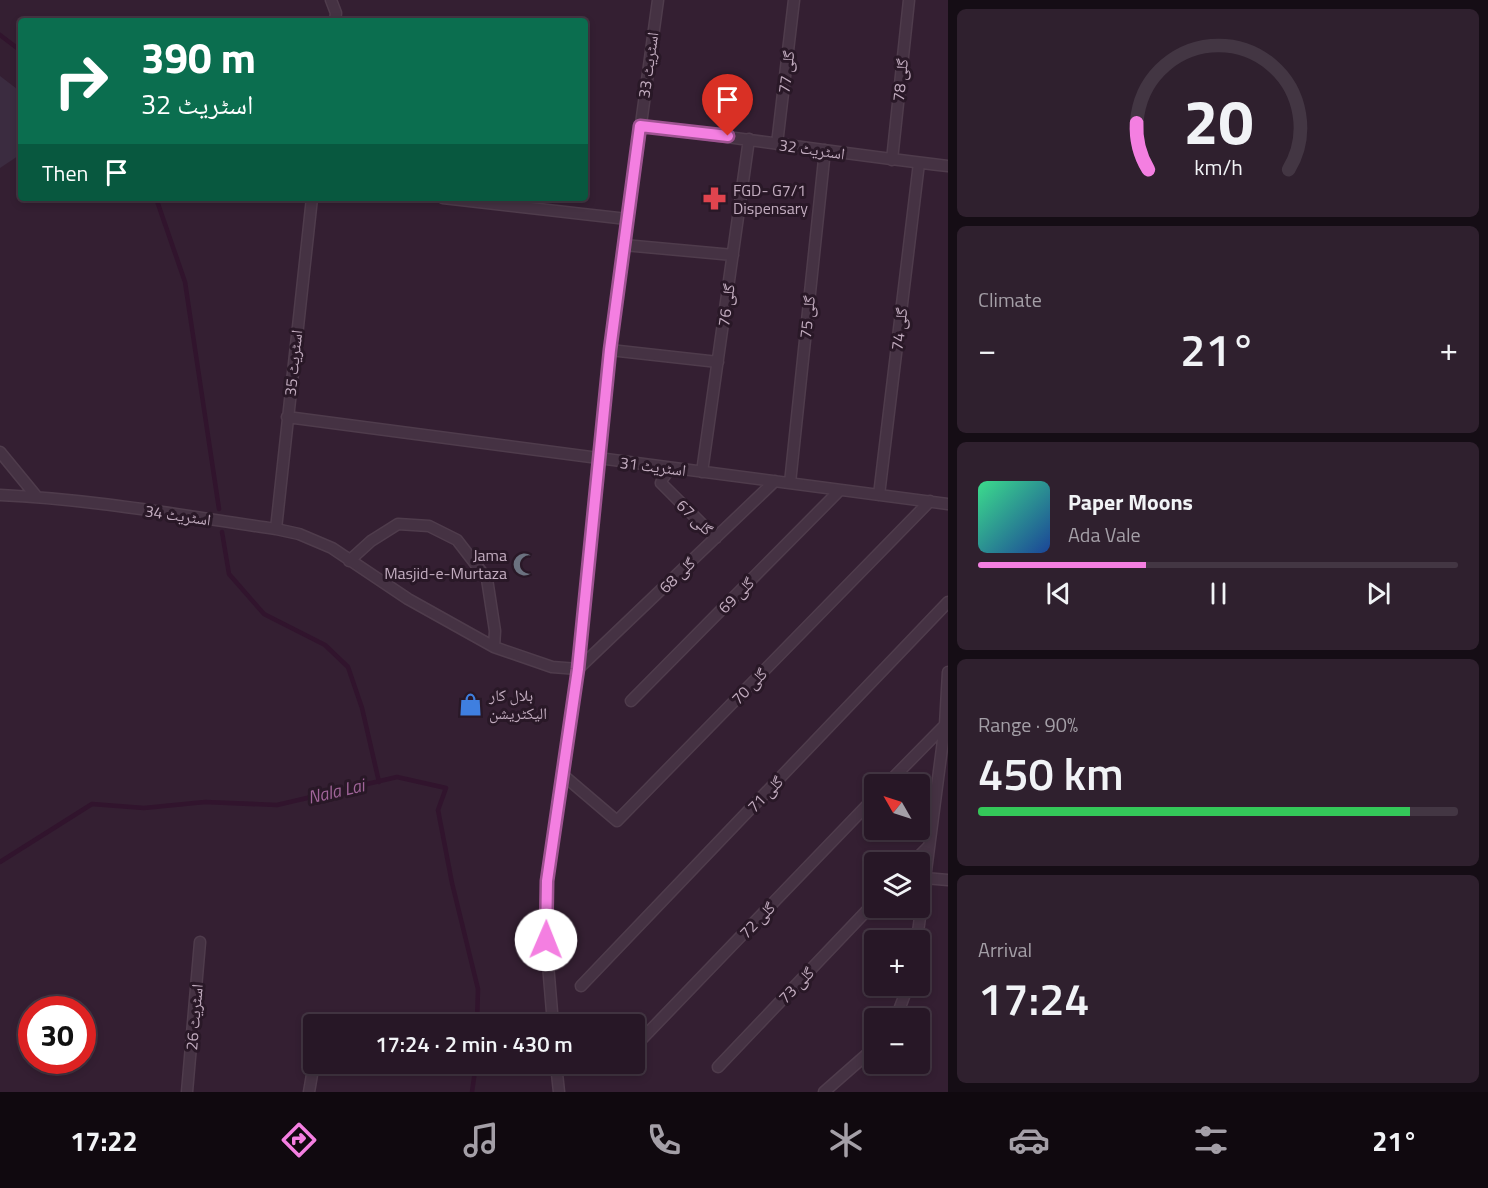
<!DOCTYPE html>
<html lang="en">
<head>
<meta charset="utf-8">
<style>
	body { margin:0; font-family:"Titillium Web","Noto Naskh Arabic",sans-serif; background:#2f202e; color:#f1f3f6; height:100vh; display:flex; flex-direction:column; font-size:22px; white-space:nowrap }
	* { box-sizing:border-box; margin:0 }
	p { font-size:20px; color:#a49fa7 }
	.icon { flex:none; width:33px; height:33px; fill:none; stroke:currentColor; stroke-width:2; stroke-linecap:round; stroke-linejoin:round }
	.map { position:relative; flex:1; overflow:hidden }
	.drawer { display:flex; flex-direction:column; gap:9px; padding:9px; background:#150d15; width:540px }
	.drawer>* { flex:none }
	.hud { position:absolute; left:18px; top:18px; width:570px; height:183px; border-radius:6px; box-shadow:0 3px 9px #0003,0 0 0 2px #433643; background:#0b6e4f; color:#fff; overflow:hidden }
	.needle { width:39px; rotate:309deg }
	.buttons { position:absolute; left:864px; top:774px; display:grid; gap:12px }
	.buttons a { display:grid; place-items:center; width:66px; height:66px; border-radius:6px; background:#271726; box-shadow:0 3px 9px #0003,0 0 0 2px #433643; font-size:30px }
	.speed { position:absolute; left:18px; top:996px; display:flex; gap:12px; font-size:30px; font-weight:700; text-align:center }
	.speed>* { display:grid; place-content:center; width:78px; height:78px; border-radius:50%; background:#271726; box-shadow:0 3px 9px #0003,0 0 0 2px #433643; line-height:1 }
	.speed .limit { border:9px solid #d22; background:#fff; color:#111 }
	.pin { position:absolute; display:grid; place-items:center; width:51px; height:51px; color:#fff; margin:-62px -26px; border-radius:50% 50% 50% 0; rotate:-45deg; box-shadow:0 0 6px #0007 }
	.pin .icon { rotate:45deg }
	.me { position:absolute; width:66px; margin:-33px; rotate:1deg; stroke-linejoin:round; filter:drop-shadow(0 0 4px #0008) }
	.turn { display:flex; align-items:center; gap:21px; height:126px; padding:0 24px; font-size:27px }
	.turn .icon { width:78px; height:78px; stroke-width:2.5 }
	.turn b { display:block; font-size:42px; line-height:51px }
	.then { display:flex; align-items:center; height:57px; padding:0 24px; background:#0003; gap:12px; font-size:22px }
	.big { font-size:45px; font-weight:600; line-height:1.1 }
	.drawer .tile { flex:1; display:flex; flex-direction:column; justify-content:center; gap:9px; min-width:0; padding:0 21px; border-radius:9px; background:#2f202e }
	.drawer .dial { align-items:center; gap:0 }
	.dial svg { height:156px; overflow:visible; fill:none; stroke:#433643; stroke-width:7; stroke-linecap:round; text-anchor:middle }
	.dial text { fill:#f1f3f6; stroke:none }
	.song { display:flex; align-items:center; gap:18px }
	.cover { width:72px; height:72px; border-radius:9px; background:linear-gradient(135deg,hsl(150 70% 55%),hsl(220 70% 35%)) }
	.played { height:6px; border-radius:3px; background:linear-gradient(90deg,#f47fe1 35%,#433643 35%) }
	.keys { display:flex; justify-content:space-around; direction:ltr }
	.heat { display:flex; justify-content:space-between; align-items:center; font-size:33px; direction:ltr }
	.charge { height:9px; border-radius:4px; background:linear-gradient(90deg,#34c759 90%,#433643 0) }
	.trip { position:absolute; left:303px; top:1014px; width:342px; height:60px; border-radius:6px; background:#271726; box-shadow:0 3px 9px #0003,0 0 0 2px #433643; font-weight:600; line-height:60px; text-align:center }
	.tab-bar { display:flex; height:96px; justify-content:space-around; align-items:center; background:#10090f; color:#a49fa7 }
	.tab-bar .icon { width:42px; height:42px }
	.tab-bar .on { color:#f47fe1 }
	.tab-bar b { font-size:27px; color:#f1f3f6 }
	main { display:flex; flex:1; min-height:0 }
	.map>svg:first-child { display:block }
</style>
</head>
<body>
<main>
<div class="map">
<svg width="948" height="1092" viewBox="0 0 948 1092">
	<rect width="100%" height="100%" fill="#341f32"/>
	<!-- green -->
	<path fill="#3b2c40" d="M0,76l21,16v62l-21,14z"/>
	<g fill="none" stroke-linecap="round" stroke-linejoin="round">
		<!-- stream -->
		<path stroke="#31142d" stroke-width="4.5" d="M0,35l21,16
			M156,198l29,84 34,227
			M222,532l7,42 35,40 61,31 23,22 14,41 17,74
			M0,862l92,-58 52,4 61,-6 72,3 120,-28 49,11 -8,22 14,73 26,106 -1,35
			M472,1092l4,-28"/>
		<defs>
			<path id="street" d="M331,0l5,13 -1,8
				M640,126c103,12 205,28 308,40
				M777,144l17,-144
				M892,160l17,-160
				M443,198l184,21
				M624,245l109,10
				M610,350l108,12
				M287,417l661,87
				M0,452l37,45
				M671,468l-8,10 -2,5 55,55
				M702,472l47,-333
				M790,483l35,-333
				M0,495c92,4 185,21 276,34l23,5 33,14 76,51 86,48 58,20 26,2 197,-188
				M879,495l40,-332
				M276,529l36,-331
				M349,561l22,-20 27,-17 31,2 28,14 30,39 8,52 -1,16
				M631,701l209,-211
				M563,775l54,46 313,-320
				M887,784l58,-59
				M913,862l16,-16
				M925,878l23,2
				M917,940l28,-215 3,-53
				M581,986l367,-384
				M896,1018l12,-32
				M553,1024l-7,-84 1,-59 31,-212 32,-319 48,-350
				M640,1041l234,-243
				M556,1064l3,28
				M718,1067l156,-164
				M187,1092l13,-150
				M309,1092l5,-29
				M824,1092l50,-44"/>
		</defs>
		<!-- street casing -->
		<use href="#street" stroke="#4f3c4c" stroke-width="13"/>
		<!-- street -->
		<use href="#street" stroke="#453243" stroke-width="10"/>
	</g>
	<g fill="none" stroke-linecap="round" stroke-linejoin="round">
		<defs>
			<path id="route" d="M546,940l1,-59 31,-212 32,-319 30,-224 88,10"/>
		</defs>
		<!-- route casing -->
		<use href="#route" stroke="#9f5392" stroke-width="15"/>
		<!-- route -->
		<use href="#route" stroke="#f47fe1" stroke-width="10"/>
	</g>
	<!-- icons -->
	<defs>
		<symbol id="pharmacy-bare" viewBox="-9 -9 18 18"><path d="M-2-6h4v4h4v4h-4v4h-4v-4h-4v-4h4Z" fill="#e0444e" stroke="#291827" stroke-width="2.5" paint-order="stroke"/></symbol>
		<symbol id="mosque-bare" viewBox="-9 -9 18 18"><path d="M3.5-4.9A6 6 0 1 0 3.5 4.9A5 5 0 1 1 3.5-4.9Z" fill="#6b7280" stroke="#291827" stroke-width="2.5" paint-order="stroke"/></symbol>
		<symbol id="shop-bare" viewBox="-9 -9 18 18"><path d="M-5-2.5h2.3a2.7 3.5 0 0 1 5.4 0H5L5.5 6h-11ZM-1.5-2.5h3a1.5 2.3 0 0 0-3 0Z" fill="#3f7fe0" stroke="#291827" stroke-width="2.5" paint-order="stroke"/></symbol>
	</defs>
	<g fill-rule="evenodd">
		<use href="#pharmacy-bare" x="698" y="182" width="33" height="33"/>
		<use href="#mosque-bare" x="508" y="548" width="33" height="33"/>
		<use href="#shop-bare" x="454" y="688" width="33" height="33"/>
	</g>
	<g text-anchor="middle" dominant-baseline="central" stroke-width="6" stroke-linejoin="round" paint-order="stroke">
		<!-- street labels -->
		<g font-size="16" fill="#c2acbf" stroke="#291827">
			<text transform="translate(648 65) rotate(-82)">اسٹریٹ 33</text>
			<text transform="translate(786 72) rotate(-83)">گلی 77</text>
			<text transform="translate(900 80) rotate(-84)">گلی 78</text>
			<text transform="translate(812 149) rotate(8)">اسٹریٹ 32</text>
			<text transform="translate(726 305) rotate(-82)">گلی 76</text>
			<text transform="translate(807 317) rotate(-84)">گلی 75</text>
			<text transform="translate(899 329) rotate(-83)">گلی 74</text>
			<text transform="translate(293 363) rotate(-84)">اسٹریٹ 35</text>
			<text transform="translate(653 466) rotate(7)">اسٹریٹ 31</text>
			<text transform="translate(178 515) rotate(8)">اسٹریٹ 34</text>
			<text transform="translate(695 517) rotate(44)">گلی 67</text>
			<text transform="translate(677 575) rotate(-44)">گلی 68</text>
			<text transform="translate(736 595) rotate(-45)">گلی 69</text>
			<text transform="translate(749 686) rotate(-46)">گلی 70</text>
			<text transform="translate(765 794) rotate(-46)">گلی 71</text>
			<text transform="translate(757 920) rotate(-46)">گلی 72</text>
			<text transform="translate(796 985) rotate(-46)">گلی 73</text>
			<text transform="translate(194 1017) rotate(-85)">اسٹریٹ 26</text>
		</g>
		<!-- poi labels -->
		<g font-size="16" fill="#c2acbf" stroke="#291827" text-anchor="start">
			<text x="733" y="190">FGD- G7/1<tspan x="733" dy="18">Dispensary</tspan></text>
			<text x="507" y="555" text-anchor="end">Jama<tspan x="507" dy="18">Masjid-e-Murtaza</tspan></text>
			<text x="489" y="695">بلال کار<tspan x="489" dy="18">الیکٹریشن</tspan></text>
		</g>
		<!-- water labels -->
		<g font-size="18" font-style="italic" fill="#a1659a" stroke="#291827">
			<text transform="translate(336 791) rotate(-13)">Nala Lai</text>
		</g>
	</g>
</svg>
<div class="buttons">
<a><svg class="needle" viewBox="-14 -14 28 28"><path d="M0-13l5 13h-10z" fill="#e53935"/><path d="M0 13l5-13h-10z" fill="#a49fa7"/></svg></a>
<a><svg class="icon" aria-label="layers" viewBox="0 0 24 24"><path d="M12 4l9 5-9 5-9-5zM3 14l9 5 9-5"/></svg></a>
<a>+</a>
<a>−</a>
</div>
<div class="speed"><div class="limit">30</div></div>
<div class="pin" style="left:728px;top:136px;background:#d93025"><svg class="icon" aria-label="arrive" viewBox="0 0 24 24"><path d="M6 21V4h12l-3 4 3 4H6"/></svg></div>
<svg class="me" style="left:546px;top:940px" viewBox="-20 -20 40 40"><circle r="19" fill="#fff"/><path d="M0-13L10 11 0 6-10 11z" fill="#f47fe1"/></svg>
<div class="trip">17:24 · 2 min · 430 m</div>
<div class="hud">
<div class="turn"><svg class="icon" aria-label="right" viewBox="0 0 24 24"><path d="M7 20v-9h11M14 6l5 5-5 5"/></svg><div><b>390 m</b>اسٹریٹ 32</div></div>
<div class="then">Then<svg class="icon" aria-label="arrive" viewBox="0 0 24 24"><path d="M6 21V4h12l-3 4 3 4H6"/></svg></div>
</div>
</div>
<section class="drawer">
<div class="tile dial"><svg viewBox="0 0 100 80">
<path d="M14 69A42 42 0 1 1 86 69"/>
<path d="M14 69A42 42 0 0 1 8 45" stroke="#f47fe1"/>
<text x="50" y="56" font-size="32" font-weight="700">20</text>
<text x="50" y="72" font-size="11">km/h</text>
</svg></div>
<div class="tile"><p>Climate</p>
<div class="heat"><a>−</a><b class="big">21°</b><a>+</a></div>
</div>
<div class="tile">
<div class="song"><i class="cover"></i><div><b>Paper Moons</b><p>Ada Vale</p></div></div>
<div class="played"></div>
<div class="keys"><svg class="icon" aria-label="previous" viewBox="0 0 24 24"><path d="M18 5L8 12l10 7zM5 5v14"/></svg><svg class="icon" aria-label="pause" viewBox="0 0 24 24"><path d="M8 5v14M16 5v14"/></svg><svg class="icon" aria-label="next" viewBox="0 0 24 24"><path d="M6 5l10 7-10 7zM19 5v14"/></svg></div>
</div>
<div class="tile"><p>Range · 90%</p><b class="big">450 km</b><div class="charge"></div></div>
<div class="tile"><p>Arrival</p><b class="big">17:24</b></div>
</section>
</main>
<nav class="tab-bar">
<b>17:22</b>
<svg class="icon on" aria-label="directions" viewBox="0 0 24 24"><path d="M12 3l9 9-9 9-9-9zM9 14v-3h6M13 9l2 2-2 2"/></svg>
<svg class="icon" aria-label="music" viewBox="0 0 24 24"><path d="M9 18V5l10-2v13"/><circle cx="6" cy="18" r="3"/><circle cx="16" cy="16" r="3"/></svg>
<svg class="icon" aria-label="phone" viewBox="0 0 24 24"><path d="M5 4h4l2 5-3 2q2 4 5 5l2-3 5 2v4C11 20 4 13 5 4z"/></svg>
<svg class="icon" aria-label="climate" viewBox="0 0 24 24"><path d="M12 3v18M4 7l16 10M4 17L20 7"/></svg>
<svg class="icon" aria-label="car" viewBox="0 0 24 24"><path d="M5 17H2v-5l4-1 3-4h7l3 4 3 1v5h-3M9 17h6M6 11h13"/><circle cx="7" cy="17" r="2"/><circle cx="17" cy="17" r="2"/></svg>
<svg class="icon" aria-label="filters" viewBox="0 0 24 24"><path d="M4 7h16M4 17h16"/><circle cx="9" cy="7" r="2"/><circle cx="15" cy="17" r="2"/></svg>
<b>21°</b>
</nav>
</body>
</html>
